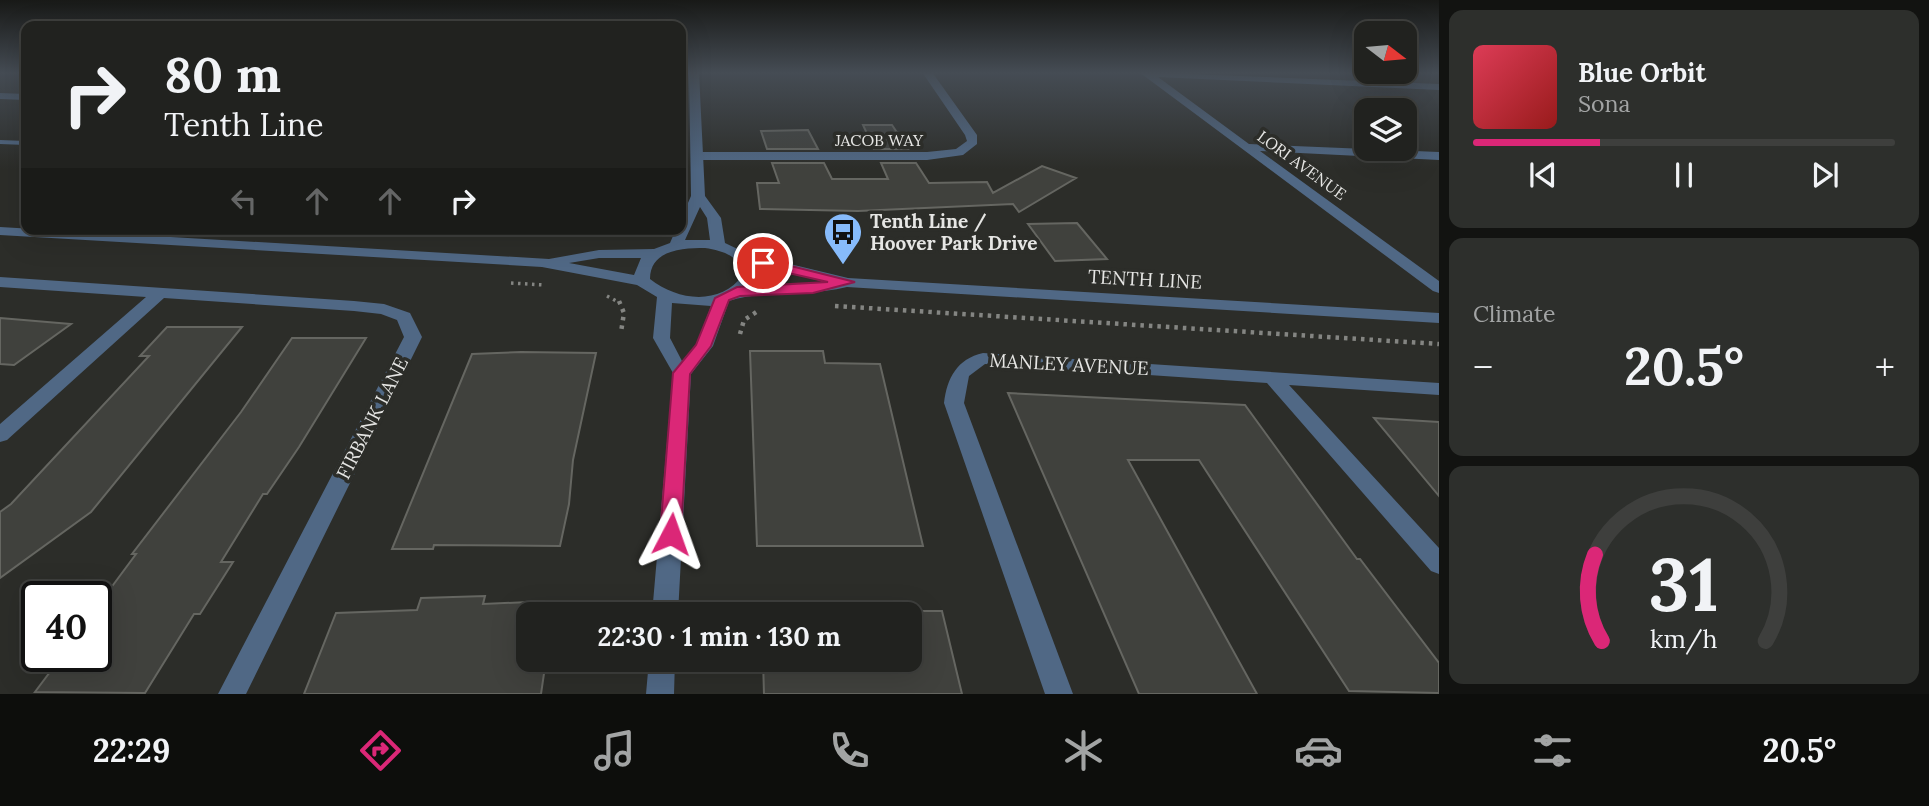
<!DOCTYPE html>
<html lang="en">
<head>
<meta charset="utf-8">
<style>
	body { margin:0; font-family:Lora,serif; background:#2d2f2c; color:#f1f3f6; height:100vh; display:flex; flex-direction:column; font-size:26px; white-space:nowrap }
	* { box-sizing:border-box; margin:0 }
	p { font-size:23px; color:#a2a4a4 }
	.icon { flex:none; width:38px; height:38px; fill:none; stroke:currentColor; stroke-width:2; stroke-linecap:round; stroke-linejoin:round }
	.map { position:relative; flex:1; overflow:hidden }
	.sheet { display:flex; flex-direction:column; gap:10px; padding:10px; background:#121311; width:490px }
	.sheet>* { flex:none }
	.top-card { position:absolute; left:21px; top:21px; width:665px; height:214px; border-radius:14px; box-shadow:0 7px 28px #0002,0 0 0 2px #3e3f3d; background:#21221f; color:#f1f3f6; overflow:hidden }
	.needle { width:46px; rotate:106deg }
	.tools { position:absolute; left:1354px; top:21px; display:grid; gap:14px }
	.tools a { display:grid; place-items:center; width:63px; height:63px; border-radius:14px; background:#21221f; box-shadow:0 7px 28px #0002,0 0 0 2px #3e3f3d; font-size:35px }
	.speed { position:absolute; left:21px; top:581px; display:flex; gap:14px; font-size:35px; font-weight:700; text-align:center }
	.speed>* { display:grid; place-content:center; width:91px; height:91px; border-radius:50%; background:#21221f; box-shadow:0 7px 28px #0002,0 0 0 2px #3e3f3d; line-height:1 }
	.speed .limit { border:4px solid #111; border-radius:10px; background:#fff; color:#111 }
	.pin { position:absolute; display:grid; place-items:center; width:60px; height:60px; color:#fff; margin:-30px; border:4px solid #fff; border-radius:50%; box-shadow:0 2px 7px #0007 }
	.me { position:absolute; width:77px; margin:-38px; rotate:4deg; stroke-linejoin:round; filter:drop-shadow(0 0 5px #0008) }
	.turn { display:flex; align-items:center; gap:24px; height:147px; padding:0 28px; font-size:32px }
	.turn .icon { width:91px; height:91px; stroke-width:2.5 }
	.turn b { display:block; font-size:49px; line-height:60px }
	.lanes { display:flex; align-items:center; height:66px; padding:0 28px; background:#0003; justify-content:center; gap:35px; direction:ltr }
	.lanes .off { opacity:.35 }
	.big { font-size:52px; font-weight:700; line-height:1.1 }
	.sheet .widget { flex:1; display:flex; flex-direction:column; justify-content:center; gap:10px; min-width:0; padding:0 24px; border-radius:14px; background:#2d2f2c }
	.sheet .dial { align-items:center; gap:0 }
	.dial svg { height:182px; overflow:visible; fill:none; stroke:#3e3f3d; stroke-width:7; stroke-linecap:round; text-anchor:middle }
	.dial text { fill:#f1f3f6; stroke:none }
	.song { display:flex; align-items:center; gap:21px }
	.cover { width:84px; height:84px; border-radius:10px; background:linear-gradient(135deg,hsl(350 70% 55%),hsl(0 70% 35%)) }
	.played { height:7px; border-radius:4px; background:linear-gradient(90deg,#db2777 30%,#3e3f3d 30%) }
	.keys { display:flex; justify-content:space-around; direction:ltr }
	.heat { display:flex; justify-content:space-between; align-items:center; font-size:38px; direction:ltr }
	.trip { position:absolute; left:516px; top:602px; width:406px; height:70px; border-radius:14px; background:#21221f; box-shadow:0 7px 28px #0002,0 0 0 2px #3e3f3d; font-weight:700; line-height:70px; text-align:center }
	.dock { display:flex; height:112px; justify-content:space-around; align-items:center; background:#0d0e0c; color:#a2a4a4 }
	.dock .icon { width:49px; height:49px }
	.dock .on { color:#db2777 }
	.dock b { font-size:32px; color:#f1f3f6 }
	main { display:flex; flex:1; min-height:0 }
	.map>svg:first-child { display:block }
</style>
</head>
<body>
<main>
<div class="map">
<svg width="1439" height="694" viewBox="0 0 1439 694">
	<rect width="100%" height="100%" fill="#2c2d29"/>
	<!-- building -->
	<path fill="#40413d" stroke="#656661" stroke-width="2" d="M863,125h29l16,24h-34z
		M808,130l10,19h-51l-6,-18z
		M772,163h52l8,16h56l-7,-16h35l13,20 58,-1 6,11 49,-27 34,12 -57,34 -6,-8 -155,7 -98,-2 -3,-26h22z
		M1077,223l30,36 -52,2 -27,-37z
		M0,318l71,6 -57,41 -14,-1z
		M167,327h75l-151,185 -91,66v-66l11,-8 138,-148h-9z
		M292,338h74l-67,109 -32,47h-4l-42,68h12l-33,52h-6l-49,79 -110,-1 27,-36h34v-48l40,-54h-4l109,-142z
		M750,351h73l2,12 55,1 43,182h-166z
		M521,352l75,1 -23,107 -4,44 -9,42 -126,-1 -1,4h-41l80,-195z
		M1008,393l237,12 112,154h3l79,104v30l-90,-2 -150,-231h-71l129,234h-118z
		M1374,418l65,4v74z
		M485,596l-2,8 45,-2v58h18l-5,34h-237l32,-81 81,-3 4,-12z
		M910,611h32l20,83h-198l-1,-34h147z"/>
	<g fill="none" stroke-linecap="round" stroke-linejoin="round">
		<!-- path-far1 -->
		<path stroke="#848582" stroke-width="3.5" stroke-dasharray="2.5 4.5" stroke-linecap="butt" d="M511,283l33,2
			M607,296l13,7"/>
		<!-- path -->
		<path stroke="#848582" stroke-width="4.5" stroke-dasharray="3.5 5" stroke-linecap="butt" d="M619,301l5,12 -3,19
			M835,306l604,38
			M740,334l4,-14 14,-9"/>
		<!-- service -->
		<path fill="#506885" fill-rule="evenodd" d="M0,140l26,1v4l-26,-1z"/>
		<!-- minor -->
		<path fill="#506885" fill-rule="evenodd" d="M922,72h10l45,63v9l-14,11 -36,5h-230l-6,-4 6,-4h230l29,-3 11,-8 -2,-6z
			M1139,72l300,12v6l-281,-13 91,67 190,8v8l-179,-9 179,130v12l-6,-2z
			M0,93l26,1v6l-26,-1z
			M0,277l354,24 30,3 26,9 12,24 -176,357h-28l186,-357 -7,-17 -16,-6 -27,-3 -190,-13 -157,142 -7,2v-18l146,-127 -146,-10z
			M983,353l456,30v12l-150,-10 150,163v26l-8,-3 -164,-188 -282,-19 -16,12 -5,27 109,291h-28l-101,-291c3,-25 13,-44 39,-50z"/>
		<!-- tertiary -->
		<path fill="#506885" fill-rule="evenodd" d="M689,72h10l6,124 16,22 4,25 23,11 100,24 591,35v10l-592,-36c-39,10 -81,2 -118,14l-16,45 -22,28 -13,240h-26l21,-241 -20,-35 4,-41 -20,-12 -95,-18 -542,-32v-8l549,32 50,-9 55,-1 16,-6 6,-14h5v-10l10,-23zM700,207l7,11 3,22h-25zM705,248c18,3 34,7 38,27 -23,31 -65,26 -93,4 0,-29 32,-31 55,-31zM599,258h42l-7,17 -65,-12zM756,265l69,17 -74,4 8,-11zM672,303l39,3 -15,39 -14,16 -12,-23z
			M649,660h26l-1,34h-28z"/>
	</g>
	<!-- sky -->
	<linearGradient id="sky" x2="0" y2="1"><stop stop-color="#181917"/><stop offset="0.43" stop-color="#454c54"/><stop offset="1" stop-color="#454c54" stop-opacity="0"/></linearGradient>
	<rect width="1439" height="169" fill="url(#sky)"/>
	<!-- route -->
	<path fill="#db2777" stroke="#8e194d" stroke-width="2" d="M763,259l92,23 -42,11 -73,3 -11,4 -18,46 -21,28 -9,160 -3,6h-15l-3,-6 13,-161 23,-28 19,-47 22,-11 91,-5 -70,-16 -2,-3z"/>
	<!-- icons -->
	<defs>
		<symbol id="bus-pin" viewBox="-11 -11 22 30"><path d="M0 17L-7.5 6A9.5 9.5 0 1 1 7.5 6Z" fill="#87bbfb" stroke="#2c2d29"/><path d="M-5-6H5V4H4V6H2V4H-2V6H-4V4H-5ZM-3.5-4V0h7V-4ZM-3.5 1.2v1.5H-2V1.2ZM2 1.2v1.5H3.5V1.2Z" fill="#111"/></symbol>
	</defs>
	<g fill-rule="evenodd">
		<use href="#bus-pin" x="821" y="210" width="44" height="60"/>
	</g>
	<g text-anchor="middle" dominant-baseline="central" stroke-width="7" stroke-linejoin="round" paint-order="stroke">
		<!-- far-street labels -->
		<g font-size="16" fill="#e6e6e4" stroke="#2c2d29">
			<text x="879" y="140">JACOB WAY</text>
			<text transform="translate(1302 165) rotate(36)">LORI AVENUE</text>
		</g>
		<!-- poi labels -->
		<g font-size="19" font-weight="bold" fill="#e6e6e4" stroke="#2c2d29" text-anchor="start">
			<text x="870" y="221">Tenth Line /<tspan x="870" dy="22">Hoover Park Drive</tspan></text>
		</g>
		<!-- street labels -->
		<g font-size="19" fill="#e6e6e4" stroke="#2c2d29">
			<text transform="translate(1145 279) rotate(3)">TENTH LINE</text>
			<text transform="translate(1069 364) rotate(3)">MANLEY AVENUE</text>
			<text transform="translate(372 418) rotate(-63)">FIRBANK LANE</text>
		</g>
	</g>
</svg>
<div class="tools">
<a><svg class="needle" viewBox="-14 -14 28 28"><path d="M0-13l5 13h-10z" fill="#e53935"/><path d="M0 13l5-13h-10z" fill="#a2a4a4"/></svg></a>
<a><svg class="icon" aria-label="layers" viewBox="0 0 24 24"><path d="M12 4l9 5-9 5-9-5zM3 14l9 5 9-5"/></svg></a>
</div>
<div class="speed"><div class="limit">40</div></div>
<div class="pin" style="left:763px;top:263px;background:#d93025"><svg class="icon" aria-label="arrive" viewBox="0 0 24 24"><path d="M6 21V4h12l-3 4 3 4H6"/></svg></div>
<svg class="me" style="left:671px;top:534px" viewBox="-20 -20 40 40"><path d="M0-17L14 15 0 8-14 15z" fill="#db2777" stroke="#fff" stroke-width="4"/></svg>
<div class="trip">22:30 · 1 min · 130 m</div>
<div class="top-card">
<div class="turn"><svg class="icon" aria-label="right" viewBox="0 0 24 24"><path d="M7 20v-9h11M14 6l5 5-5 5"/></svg><div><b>80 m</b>Tenth Line</div></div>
<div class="lanes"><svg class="icon off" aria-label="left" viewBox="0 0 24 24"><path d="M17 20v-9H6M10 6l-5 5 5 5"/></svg><svg class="icon off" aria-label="ahead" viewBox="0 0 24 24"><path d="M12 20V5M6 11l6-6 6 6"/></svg><svg class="icon off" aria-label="ahead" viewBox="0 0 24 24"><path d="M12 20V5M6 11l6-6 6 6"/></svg><svg class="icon" aria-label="right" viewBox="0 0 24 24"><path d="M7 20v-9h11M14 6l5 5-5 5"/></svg></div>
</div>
</div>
<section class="sheet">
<div class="widget">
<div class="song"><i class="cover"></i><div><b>Blue Orbit</b><p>Sona</p></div></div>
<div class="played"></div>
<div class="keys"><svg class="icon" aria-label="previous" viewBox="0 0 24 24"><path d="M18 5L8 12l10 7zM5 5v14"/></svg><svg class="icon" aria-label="pause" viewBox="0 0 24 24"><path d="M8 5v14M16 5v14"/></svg><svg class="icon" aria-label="next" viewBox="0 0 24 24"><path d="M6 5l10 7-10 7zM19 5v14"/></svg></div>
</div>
<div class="widget"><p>Climate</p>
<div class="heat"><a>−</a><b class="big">20.5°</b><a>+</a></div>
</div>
<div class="widget dial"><svg viewBox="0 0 100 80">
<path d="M14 69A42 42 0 1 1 86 69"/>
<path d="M14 69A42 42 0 0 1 11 31" stroke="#db2777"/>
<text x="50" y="56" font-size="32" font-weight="700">31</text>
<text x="50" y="72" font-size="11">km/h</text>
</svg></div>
</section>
</main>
<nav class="dock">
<b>22:29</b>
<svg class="icon on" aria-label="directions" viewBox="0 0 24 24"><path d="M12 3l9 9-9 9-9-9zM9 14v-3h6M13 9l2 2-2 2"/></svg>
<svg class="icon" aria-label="music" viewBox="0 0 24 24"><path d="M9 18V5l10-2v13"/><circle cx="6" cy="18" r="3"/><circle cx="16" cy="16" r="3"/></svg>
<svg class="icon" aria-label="phone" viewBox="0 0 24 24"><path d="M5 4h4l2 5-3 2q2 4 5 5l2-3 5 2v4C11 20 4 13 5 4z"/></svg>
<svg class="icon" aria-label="climate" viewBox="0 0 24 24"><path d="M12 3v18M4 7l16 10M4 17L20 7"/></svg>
<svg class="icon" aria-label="car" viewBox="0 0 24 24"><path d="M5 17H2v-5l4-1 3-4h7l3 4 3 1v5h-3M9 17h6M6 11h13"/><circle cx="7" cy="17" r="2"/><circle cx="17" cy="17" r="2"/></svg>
<svg class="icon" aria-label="filters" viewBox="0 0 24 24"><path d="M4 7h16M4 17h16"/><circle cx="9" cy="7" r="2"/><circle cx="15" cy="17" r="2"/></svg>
<b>20.5°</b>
</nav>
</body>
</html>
